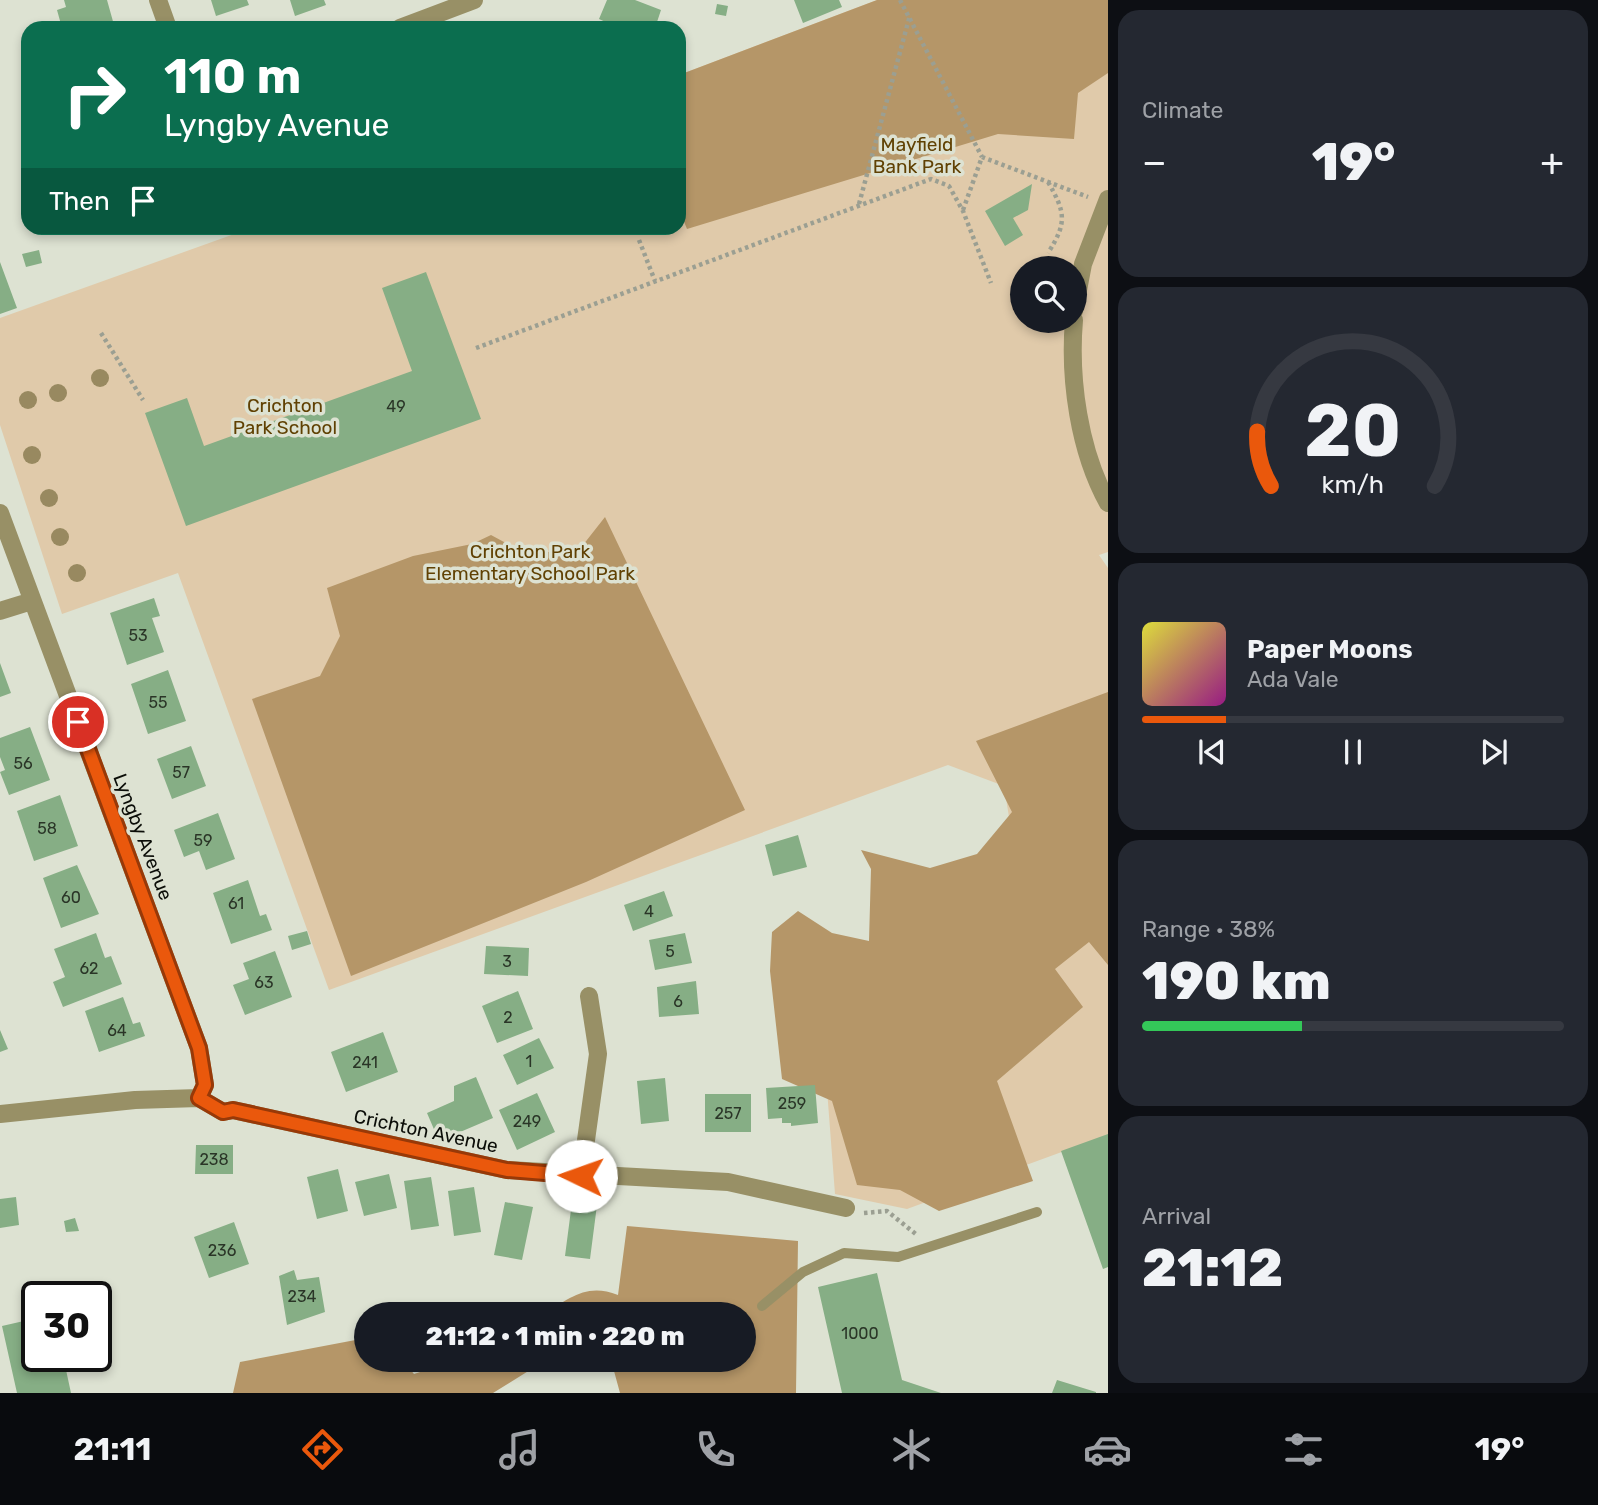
<!DOCTYPE html>
<html lang="en">
<head>
<meta charset="utf-8">
<style>
	body { margin:0; font-family:Rubik,sans-serif; background:#242831; color:#f1f3f6; height:100vh; display:flex; flex-direction:column; font-size:26px; white-space:nowrap }
	* { box-sizing:border-box; margin:0 }
	p { font-size:23px; color:#9ea1a6 }
	.icon { flex:none; width:38px; height:38px; fill:none; stroke:currentColor; stroke-width:2; stroke-linecap:round; stroke-linejoin:round }
	.map { position:relative; flex:1; overflow:hidden }
	.details { display:flex; flex-direction:column; gap:10px; padding:10px; background:#0d0f14; width:490px }
	.details>* { flex:none }
	.hud { position:absolute; left:21px; top:21px; width:665px; height:214px; border-radius:21px; box-shadow:0 4px 10px #0003; background:#0b6e4f; color:#fff; overflow:hidden }
	.buttons { position:absolute; left:1010px; top:256px; display:grid; gap:14px }
	.buttons a { display:grid; place-items:center; width:77px; height:77px; border-radius:50%; background:#171b24; box-shadow:0 4px 10px #0003; font-size:35px }
	.speed { position:absolute; left:21px; top:1281px; display:flex; gap:14px; font-size:35px; font-weight:700; text-align:center }
	.speed>* { display:grid; place-content:center; width:91px; height:91px; border-radius:50%; background:#171b24; box-shadow:0 4px 10px #0003; line-height:1 }
	.speed .limit { border:4px solid #111; border-radius:10px; background:#fff; color:#111 }
	.pin { position:absolute; display:grid; place-items:center; width:60px; height:60px; color:#fff; margin:-30px; border:4px solid #fff; border-radius:50%; box-shadow:0 2px 7px #0007 }
	.me { position:absolute; width:77px; margin:-38px; rotate:273deg; stroke-linejoin:round; filter:drop-shadow(0 0 5px #0008) }
	.turn { display:flex; align-items:center; gap:24px; height:147px; padding:0 28px; font-size:32px }
	.turn .icon { width:91px; height:91px; stroke-width:2.5 }
	.turn b { display:block; font-size:49px; line-height:60px }
	.then { display:flex; align-items:center; height:66px; padding:0 28px; background:#0003; gap:14px; font-size:26px }
	.big { font-size:52px; font-weight:800; line-height:1.1 }
	.details .card { flex:1; display:flex; flex-direction:column; justify-content:center; gap:10px; min-width:0; padding:0 24px; border-radius:21px; background:#242831 }
	.details .dial { align-items:center; gap:0 }
	.dial svg { height:182px; overflow:visible; fill:none; stroke:#363941; stroke-width:7; stroke-linecap:round; text-anchor:middle }
	.dial text { fill:#f1f3f6; stroke:none }
	.song { display:flex; align-items:center; gap:21px }
	.cover { width:84px; height:84px; border-radius:10px; background:linear-gradient(135deg,hsl(60 70% 55%),hsl(310 70% 35%)) }
	.played { height:7px; border-radius:4px; background:linear-gradient(90deg,#ea580c 20%,#363941 20%) }
	.keys { display:flex; justify-content:space-around; direction:ltr }
	.heat { display:flex; justify-content:space-between; align-items:center; font-size:38px; direction:ltr }
	.charge { height:10px; border-radius:5px; background:linear-gradient(90deg,#34c759 38%,#363941 0) }
	.trip { position:absolute; left:354px; top:1302px; width:402px; height:70px; border-radius:35px; background:#171b24; box-shadow:0 4px 10px #0003; font-weight:800; line-height:70px; text-align:center }
	.dock { display:flex; height:112px; justify-content:space-around; align-items:center; background:#090b0e; color:#9ea1a6 }
	.dock .icon { width:49px; height:49px }
	.dock .on { color:#ea580c }
	.dock b { font-size:32px; color:#f1f3f6 }
	main { display:flex; flex:1; min-height:0 }
	.map>svg:first-child { display:block }
</style>
</head>
<body>
<main>
<div class="map">
<svg width="1108" height="1393" viewBox="0 0 1108 1393">
	<rect width="100%" height="100%" fill="#dde2d2"/>
	<!-- green -->
	<path fill="#e0caaa" fill-rule="evenodd" d="M877,0h231v552l-9,3 9,13v567l-201,74 -72,-15 -13,-170 108,-91 88,-60 -14,-87 -56,-21 -619,225 -151,-417 -116,41 -62,-189v-107l251,-90h428v-153zM1022,268h52v52h-52z"/>
	<!-- forest -->
	<path fill="#b59668" d="M877,0h231v73l-30,20 -4,46 -76,-5 -311,95 -8,-20v-134z
		M605,517l140,293 -159,72 -235,94 -99,-277 68,-23 20,-40 -13,-48 86,-32 59,-12 19,-9 28,15 30,2 34,-7z
		M1108,692v273l-19,-23 -34,27 28,38 -86,74 36,100 -94,30 -39,-21 -43,-5 -25,-84 -50,-22 -12,-108 2,-39 26,-21 34,22 37,8 2,-72 -10,-19 69,18 47,-14 35,-42 -36,-71z
		M627,1226l171,15 -2,152h-176l-9,-33h133v-46h-202c28,-15 44,-32 76,-19z
		M366,1338v22h36l12,14 43,-14h89l-53,33h-260l7,-31z"/>
	<!-- building -->
	<path fill="#86ae85" d="M64,0h43l7,25 -52,3 -5,-18 9,-3z
		M211,0h36l2,5 -33,11z
		M290,0h34l2,5 -31,11z
		M607,0h28l26,10 -6,18h-46l1,-4 -11,-5z
		M794,0h45l3,7 -39,16z
		M717,4l11,2 -2,10 -11,-2z
		M1032,184l-4,26 -15,8 10,17 -18,11 -20,-35z
		M39,250l3,13 -16,4 -4,-13z
		M0,262l17,46 -17,6z
		M426,272l55,147 -295,107 -41,-113 42,-15 17,48 208,-75 -30,-83z
		M154,598l6,18 -8,2 12,34 -37,13 -17,-52z
		M0,663l11,30 -11,4z
		M168,670l18,51 -38,13 -17,-50z
		M30,727l20,53 -41,15 -9,-23 5,-2 -5,-13v-19z
		M191,746l15,40 -34,13 -15,-40z
		M60,795l18,51 -44,15 -17,-50z
		M218,813l17,46 -29,11 -7,-19 -15,6 -10,-27z
		M798,835l9,32 -34,9 -8,-31z
		M77,865l22,49 -38,14 -18,-50z
		M248,880l12,36 6,-2 6,16 -41,14 -18,-51z
		M664,891l9,25 -40,15 -9,-26z
		M307,931l4,13 -19,6 -4,-14z
		M96,933l9,25 6,-2 11,28 -59,23 -10,-25 12,-5 -11,-28z
		M685,933l7,30 -37,7 -6,-30z
		M486,946l43,2 -1,28 -44,-2z
		M275,951l17,46 -47,18 -12,-30 16,-6 -6,-16z
		M696,981l3,33 -40,3 -2,-30z
		M518,991l15,38 -36,14 -15,-37z
		M123,997l10,27 7,-2 5,14 -46,16 -14,-41z
		M0,1030l8,19 -8,3z
		M383,1032l15,40 -52,20 -15,-40z
		M539,1038l15,30 -37,17 -14,-30z
		M476,1077l17,41 -54,23 -12,-28 27,-12v-15z
		M665,1078l4,43 -28,3 -4,-43z
		M815,1085l3,38 -27,3v-3h-9v-5l-14,1 -2,-31z
		M537,1093l18,39 -38,18 -18,-40z
		M705,1094h46v38h-46z
		M1108,1134v133l-5,2 -42,-118z
		M196,1145h37v29h-38z
		M338,1169l10,42 -31,8 -10,-42z
		M389,1174l8,34 -33,8 -9,-34z
		M431,1177l8,49 -28,4 -7,-49z
		M474,1187l7,45 -27,4 -6,-45z
		M16,1197l3,28 -19,3v-29z
		M505,1202l28,5 -11,53 -28,-5z
		M572,1202l25,3 -7,54 -25,-3z
		M75,1218l4,13 -13,1 -2,-11z
		M234,1222l15,42 -40,14 -15,-41z
		M294,1270l3,10 22,-3 6,35 -38,13 -8,-49z
		M877,1273l25,107 39,13h-99l-24,-106z
		M37,1318v38h26l8,37h-54l-15,-67z
		M1057,1380l39,12v1h-44z"/>
	<g fill="none" stroke-linecap="round" stroke-linejoin="round">
		<!-- path -->
		<path stroke="#9b9f92" stroke-width="4.5" stroke-dasharray="3.5 3.5" stroke-linecap="butt" d="M900,0l82,157
			M1048,182c18,31 19,41 0,71
			M859,204l51,-189
			M963,210l19,-53 106,40
			M639,240l16,41
			M101,333l42,67
			M476,348l455,-169 18,7 14,25 28,72
			M864,1213l23,-2 30,24"/>
		<!-- service -->
		<path stroke="#989066" stroke-width="10" d="M762,1306l41,-34 41,-19 54,4 139,-45"/>
		<!-- minor -->
		<path stroke="#989066" stroke-width="18" d="M158,0l10,28
			M400,28l74,-28
			M0,513l199,535 6,37 -6,13
			M0,611l32,-10
			M0,1114l135,-14 64,-2 24,14 10,-2 274,60 221,12 118,26
			M581,1176l17,-122 -9,-58"/>
		<!-- tertiary -->
		<path stroke="#989066" stroke-width="18" d="M1074,311l9,-47 25,-65
			M1074,320c-5,59 5,131 34,183"/>
	</g>
	<!-- trees -->
	<g fill="#988960">
		<circle cx="100" cy="378" r="9"/>
		<circle cx="58" cy="393" r="9"/>
		<circle cx="28" cy="400" r="9"/>
		<circle cx="32" cy="455" r="9"/>
		<circle cx="49" cy="498" r="9"/>
		<circle cx="60" cy="537" r="9"/>
		<circle cx="77" cy="573" r="9"/>
	</g>
	<g fill="none" stroke-linecap="round" stroke-linejoin="round">
		<defs>
			<path id="route" d="M78,722l121,326 6,37 -6,13 24,14 10,-2 274,60 74,6"/>
		</defs>
		<!-- route casing -->
		<use href="#route" stroke="#983908" stroke-width="18"/>
		<!-- route -->
		<use href="#route" stroke="#ea580c" stroke-width="12"/>
	</g>
	<g text-anchor="middle" dominant-baseline="central" stroke-width="7" stroke-linejoin="round" paint-order="stroke">
		<!-- number labels -->
		<g font-size="16" fill="#2a3527">
			<text x="396" y="406">49</text>
			<text x="138" y="635">53</text>
			<text x="158" y="702">55</text>
			<text x="23" y="763">56</text>
			<text x="181" y="772">57</text>
			<text x="47" y="828">58</text>
			<text x="203" y="840">59</text>
			<text x="71" y="897">60</text>
			<text x="236" y="903">61</text>
			<text x="649" y="911">4</text>
			<text x="670" y="951">5</text>
			<text x="507" y="961">3</text>
			<text x="89" y="968">62</text>
			<text x="264" y="982">63</text>
			<text x="678" y="1001">6</text>
			<text x="508" y="1017">2</text>
			<text x="117" y="1030">64</text>
			<text x="529" y="1061">1</text>
			<text x="365" y="1062">241</text>
			<text x="792" y="1103">259</text>
			<text x="728" y="1113">257</text>
			<text x="527" y="1121">249</text>
			<text x="214" y="1159">238</text>
			<text x="222" y="1250">236</text>
			<text x="302" y="1296">234</text>
			<text x="860" y="1333">1000</text>
		</g>
		<!-- park labels -->
		<g font-size="19" fill="#604103" stroke="#dde2d2">
			<text x="917" y="144">Mayfield<tspan x="917" dy="22">Bank Park</tspan></text>
			<text x="285" y="405">Crichton<tspan x="285" dy="22">Park School</tspan></text>
			<text x="530" y="551">Crichton Park<tspan x="530" dy="22">Elementary School Park</tspan></text>
		</g>
		<!-- street labels -->
		<g font-size="19" fill="#0b0d08" stroke="#dde2d2">
			<text transform="translate(143 837) rotate(69)">Lyngby Avenue</text>
			<text transform="translate(426 1131) rotate(12)">Crichton Avenue</text>
		</g>
	</g>
</svg>
<div class="buttons">
<a><svg class="icon" aria-label="search" viewBox="0 0 24 24"><circle cx="10" cy="10" r="6"/><path d="M15 15l6 6"/></svg></a>
</div>
<div class="speed"><div class="limit">30</div></div>
<div class="pin" style="left:78px;top:722px;background:#d93025"><svg class="icon" aria-label="arrive" viewBox="0 0 24 24"><path d="M6 21V4h12l-3 4 3 4H6"/></svg></div>
<svg class="me" style="left:581px;top:1176px" viewBox="-20 -20 40 40"><circle r="19" fill="#fff"/><path d="M0-13L10 11 0 6-10 11z" fill="#ea580c"/></svg>
<div class="trip">21:12 · 1 min · 220 m</div>
<div class="hud">
<div class="turn"><svg class="icon" aria-label="right" viewBox="0 0 24 24"><path d="M7 20v-9h11M14 6l5 5-5 5"/></svg><div><b>110 m</b>Lyngby Avenue</div></div>
<div class="then">Then<svg class="icon" aria-label="arrive" viewBox="0 0 24 24"><path d="M6 21V4h12l-3 4 3 4H6"/></svg></div>
</div>
</div>
<section class="details">
<div class="card"><p>Climate</p>
<div class="heat"><a>−</a><b class="big">19°</b><a>+</a></div>
</div>
<div class="card dial"><svg viewBox="0 0 100 80">
<path d="M14 69A42 42 0 1 1 86 69"/>
<path d="M14 69A42 42 0 0 1 8 45" stroke="#ea580c"/>
<text x="50" y="56" font-size="32" font-weight="700">20</text>
<text x="50" y="72" font-size="11">km/h</text>
</svg></div>
<div class="card">
<div class="song"><i class="cover"></i><div><b>Paper Moons</b><p>Ada Vale</p></div></div>
<div class="played"></div>
<div class="keys"><svg class="icon" aria-label="previous" viewBox="0 0 24 24"><path d="M18 5L8 12l10 7zM5 5v14"/></svg><svg class="icon" aria-label="pause" viewBox="0 0 24 24"><path d="M8 5v14M16 5v14"/></svg><svg class="icon" aria-label="next" viewBox="0 0 24 24"><path d="M6 5l10 7-10 7zM19 5v14"/></svg></div>
</div>
<div class="card"><p>Range · 38%</p><b class="big">190 km</b><div class="charge"></div></div>
<div class="card"><p>Arrival</p><b class="big">21:12</b></div>
</section>
</main>
<nav class="dock">
<b>21:11</b>
<svg class="icon on" aria-label="directions" viewBox="0 0 24 24"><path d="M12 3l9 9-9 9-9-9zM9 14v-3h6M13 9l2 2-2 2"/></svg>
<svg class="icon" aria-label="music" viewBox="0 0 24 24"><path d="M9 18V5l10-2v13"/><circle cx="6" cy="18" r="3"/><circle cx="16" cy="16" r="3"/></svg>
<svg class="icon" aria-label="phone" viewBox="0 0 24 24"><path d="M5 4h4l2 5-3 2q2 4 5 5l2-3 5 2v4C11 20 4 13 5 4z"/></svg>
<svg class="icon" aria-label="climate" viewBox="0 0 24 24"><path d="M12 3v18M4 7l16 10M4 17L20 7"/></svg>
<svg class="icon" aria-label="car" viewBox="0 0 24 24"><path d="M5 17H2v-5l4-1 3-4h7l3 4 3 1v5h-3M9 17h6M6 11h13"/><circle cx="7" cy="17" r="2"/><circle cx="17" cy="17" r="2"/></svg>
<svg class="icon" aria-label="filters" viewBox="0 0 24 24"><path d="M4 7h16M4 17h16"/><circle cx="9" cy="7" r="2"/><circle cx="15" cy="17" r="2"/></svg>
<b>19°</b>
</nav>
</body>
</html>
